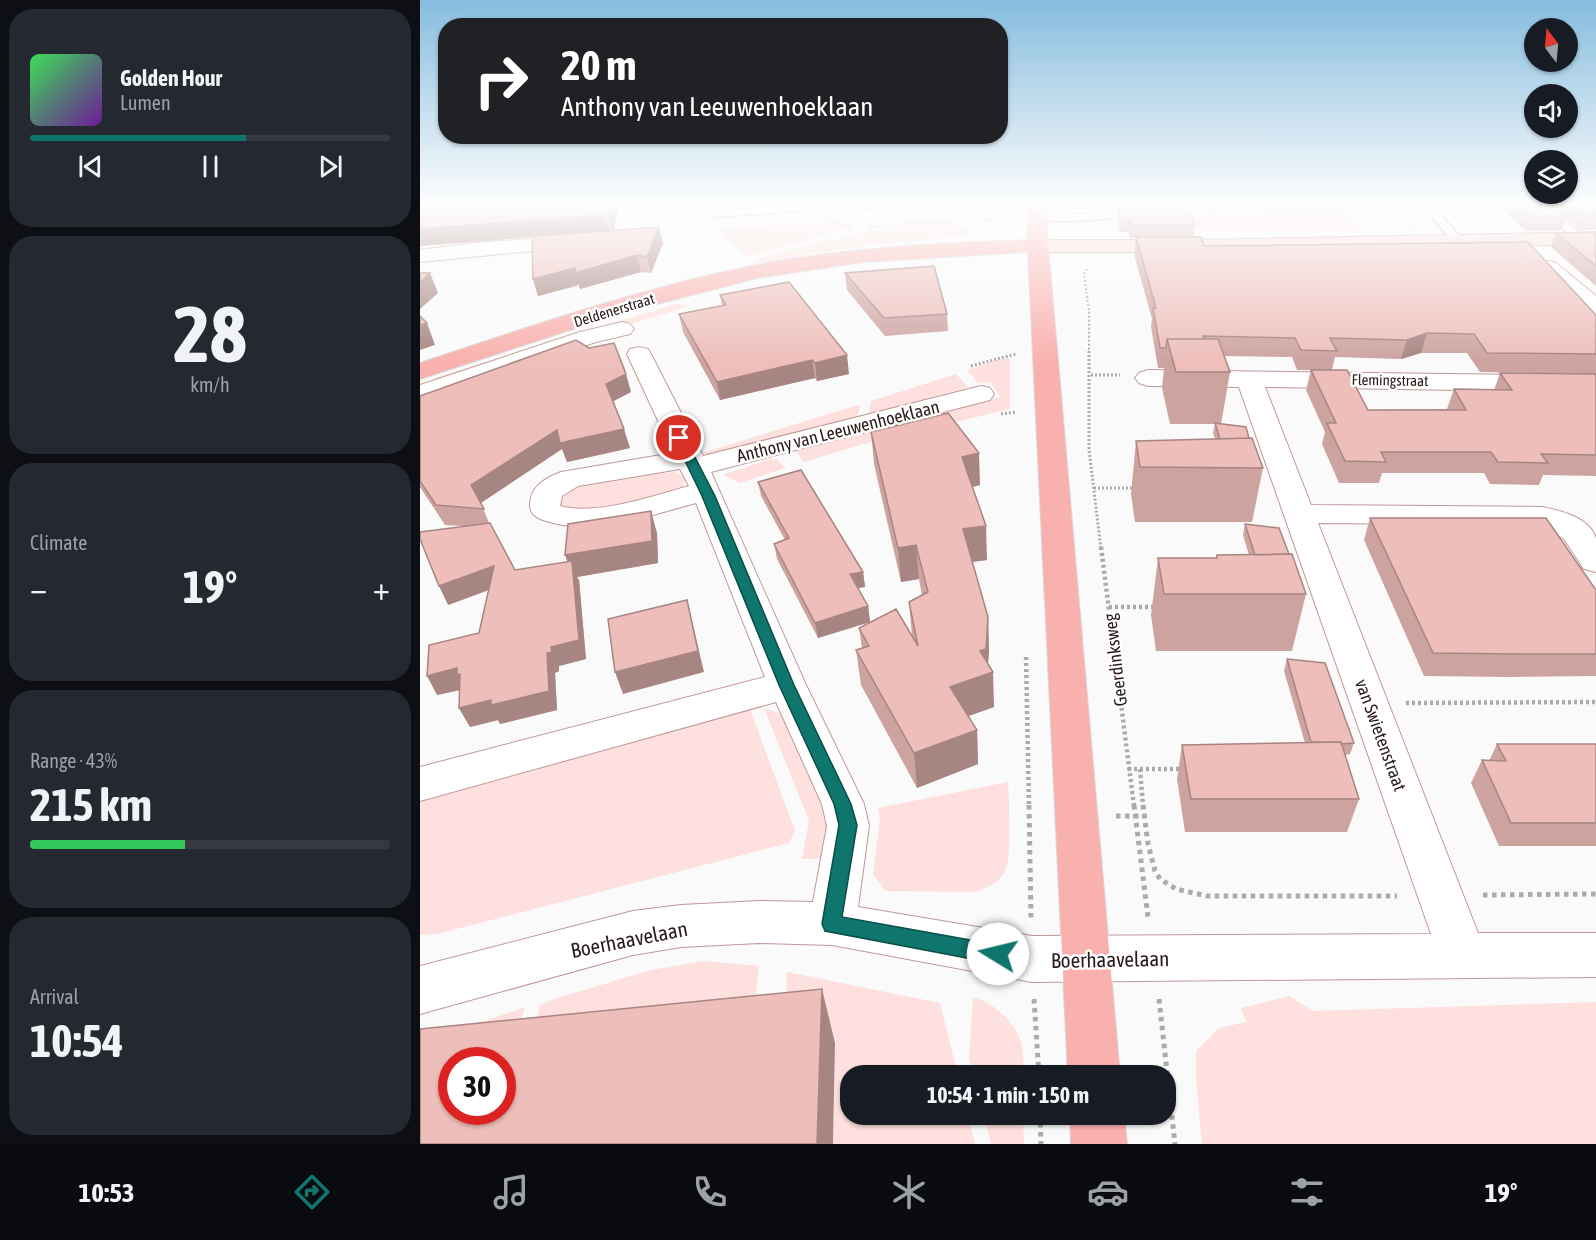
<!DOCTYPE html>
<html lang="en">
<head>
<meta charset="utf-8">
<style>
	body { margin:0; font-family:"Asap Condensed",sans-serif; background:#242831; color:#f1f3f6; height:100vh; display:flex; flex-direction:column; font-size:22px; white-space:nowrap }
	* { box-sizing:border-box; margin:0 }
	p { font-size:20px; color:#9ea1a6 }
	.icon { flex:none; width:33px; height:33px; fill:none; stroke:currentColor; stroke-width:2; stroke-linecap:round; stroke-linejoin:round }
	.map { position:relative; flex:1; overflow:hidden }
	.details { display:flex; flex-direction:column; gap:9px; padding:9px; background:#0d0f14; width:420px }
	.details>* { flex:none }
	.banner { position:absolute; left:18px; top:18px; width:570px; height:126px; border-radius:24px; box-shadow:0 2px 4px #0004; background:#202124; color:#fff; overflow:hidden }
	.needle { width:39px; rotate:344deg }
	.fabs { position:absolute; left:1104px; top:18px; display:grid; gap:12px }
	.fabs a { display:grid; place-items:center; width:54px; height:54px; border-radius:50%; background:#171b24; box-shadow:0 2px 4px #0004; font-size:30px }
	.speed { position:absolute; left:18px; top:1047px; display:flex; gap:12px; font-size:30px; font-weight:700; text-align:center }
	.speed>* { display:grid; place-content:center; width:78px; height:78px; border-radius:50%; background:#171b24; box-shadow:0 2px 4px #0004; line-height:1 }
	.speed .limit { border:9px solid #d22; background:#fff; color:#111 }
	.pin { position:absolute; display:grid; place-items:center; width:51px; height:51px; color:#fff; margin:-26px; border:3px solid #fff; border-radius:50%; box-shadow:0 2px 6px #0007 }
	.me { position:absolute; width:66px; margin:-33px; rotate:279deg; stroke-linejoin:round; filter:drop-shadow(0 0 4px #0008) }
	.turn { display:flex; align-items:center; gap:21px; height:126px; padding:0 24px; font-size:27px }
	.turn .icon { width:78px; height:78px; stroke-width:2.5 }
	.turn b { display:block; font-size:42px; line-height:51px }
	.big { font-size:45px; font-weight:700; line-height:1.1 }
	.details .widget { flex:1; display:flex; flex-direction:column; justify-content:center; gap:9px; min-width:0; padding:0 21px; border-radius:24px; background:#242831 }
	.details .dial { align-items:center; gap:0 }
	.dial b { font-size:78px; line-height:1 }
	.song { display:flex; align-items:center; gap:18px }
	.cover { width:72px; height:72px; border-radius:9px; background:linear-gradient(135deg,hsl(130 70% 55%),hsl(280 70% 35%)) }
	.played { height:6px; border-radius:3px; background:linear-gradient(90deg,#0f766e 60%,#363941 60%) }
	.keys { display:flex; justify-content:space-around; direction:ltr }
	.heat { display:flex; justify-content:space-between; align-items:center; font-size:33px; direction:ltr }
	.charge { height:9px; border-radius:4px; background:linear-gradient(90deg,#34c759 43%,#363941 0) }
	.trip { position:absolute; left:420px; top:1065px; width:336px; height:60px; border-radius:24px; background:#171b24; box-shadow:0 2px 4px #0004; font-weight:700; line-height:60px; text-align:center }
	.dock { display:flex; height:96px; justify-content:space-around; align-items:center; background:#090b0e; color:#9ea1a6 }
	.dock .icon { width:42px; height:42px }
	.dock .on { color:#0f766e }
	.dock b { font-size:27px; color:#f1f3f6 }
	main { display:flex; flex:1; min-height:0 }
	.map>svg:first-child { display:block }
</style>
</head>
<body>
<main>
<section class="details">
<div class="widget">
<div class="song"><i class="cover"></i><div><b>Golden Hour</b><p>Lumen</p></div></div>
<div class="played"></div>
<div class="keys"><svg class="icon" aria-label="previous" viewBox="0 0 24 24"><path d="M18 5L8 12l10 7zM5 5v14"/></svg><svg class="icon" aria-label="pause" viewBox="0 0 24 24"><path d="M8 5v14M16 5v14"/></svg><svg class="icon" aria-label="next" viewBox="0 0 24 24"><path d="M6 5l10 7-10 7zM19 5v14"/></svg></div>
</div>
<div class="widget dial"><b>28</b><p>km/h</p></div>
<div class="widget"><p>Climate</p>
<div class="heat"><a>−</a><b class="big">19°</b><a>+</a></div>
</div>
<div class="widget"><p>Range · 43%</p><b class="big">215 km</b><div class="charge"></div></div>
<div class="widget"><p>Arrival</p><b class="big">10:54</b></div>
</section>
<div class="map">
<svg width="1176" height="1144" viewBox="0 0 1176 1144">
	<rect width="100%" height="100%" fill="#fafafa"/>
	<!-- green -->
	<path fill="#fee1de" d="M768,202h169l-14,2 19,25 52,-1 -21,-26h4l23,27 -223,3z
		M411,220l15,4 54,-4 -45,6 -107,31 -27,-23v-5z
		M519,223l18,1 1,3h7l1,9 -104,10 -107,17 -3,-2c62,-17 122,-36 187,-38z
		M256,304l14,2 -251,76 -5,-4z
		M582,359h8v50l-109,26 -7,-12 107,-26 -11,-15 -12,1 -11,-13z
		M536,374l11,12 -1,2 -98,26 3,-13z
		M438,405l2,1 -3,11 -147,38 -8,-2z
		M443,430h7l7,10 -73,22 -8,-10z
		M350,459h7l8,9 -45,15 -17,-8z
		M255,472l10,6c0,10 -6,13 -15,18l-95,16 -15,-4 -2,-8 12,-13 58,-11z
		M344,708l23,8 45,89 -5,54h-25l7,-38z
		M330,709l45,122 -6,12 -352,91 -17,1v-135z
		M588,782c1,17 3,71 -1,84 -5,16 -21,24 -36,26l-85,-1 -13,-17 7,-55 -2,-11z
		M283,961l56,5 -10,86 -297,8 -4,-31 37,-8 40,-14 -5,16 16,1 4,-19 14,-6 97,-29z
		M367,972l153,31 18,72 -108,1v38l118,1 7,29h-142l2,-101 -50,-7z
		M869,996l24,15 283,-9v142h-394l-6,-63v-30l23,-23 27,-6 -5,-14z
		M553,997c21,6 44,26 49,49 2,9 1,19 1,29h-49l-5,-16z
		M564,1115h39l1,29h-33z"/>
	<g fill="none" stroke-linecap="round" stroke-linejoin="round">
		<defs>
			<path id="lane" d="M383,202h10l1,5 -5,3 -93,7 -5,-3 5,-3 88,-6z
				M672,202h10l1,11 56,-11 12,2c-17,12 -123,24 -140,12 5,-4 50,-1 62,-2z
				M999,202h10l34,38v4h-8z
				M1111,202h10l45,36 -9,2z"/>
			<path id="street" d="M156,236l7,2 3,4 -3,4 -163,16v-12l54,-7z
				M1129,261l7,2 40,33v19l-8,-2 -46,-42 -4,-4 4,-4z
				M202,322l8,2 4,5 -4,5 -34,8 -176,60v-17l160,-53z
				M219,347l9,2 3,5 52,102 278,-70 9,2 4,6 -4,6 -279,72 95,213 58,119 5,22 -11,81 174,29 399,-2 -192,-547 -91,-1 -9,-3 -4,-5 4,-5 9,-3 448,6v16l-331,-5 46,118 232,2c18,4 46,10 53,31 0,9 0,25 0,34l-12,-3 -20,-30 -22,-14 -224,-2 160,410h118v44l-564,5 -200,-37 -73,-2 -78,4 -48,8 -213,59v-48l213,-55 48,-6 78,-4 54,1 14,-76 -5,-22 -46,-102 -356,99v-34l345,-90 -69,-174c-46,12 -103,34 -150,18 -11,-3 -19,-9 -15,-23 3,-14 17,-21 30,-26l112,-19 -46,-99 3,-5zM260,469l9,17c-36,10 -93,30 -129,20l2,-10 16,-10z"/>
			<path id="secondary" d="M1176,232v12l-400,8h-158l-7,-2 -3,-4 3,-4 7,-2h158z"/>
			<path id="primary" d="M608,202h18l2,44 72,830h-52l-40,-824 -164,10 -107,16 -138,36 -199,65v-16c111,-37 222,-75 336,-98 90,-17 181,-22 272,-25z
				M650,1114h54l3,30h-56z"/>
		</defs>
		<!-- lane casing -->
		<use href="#lane" stroke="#c09895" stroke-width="3"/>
		<!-- street casing -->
		<use href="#street" stroke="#c09895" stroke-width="2"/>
		<!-- secondary casing -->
		<use href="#secondary" stroke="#c09895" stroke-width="2"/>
		<!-- primary casing -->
		<use href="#primary" stroke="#d9d6d6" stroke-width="2"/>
		<!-- path-far3 -->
		<path stroke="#afa9a9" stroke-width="2" stroke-dasharray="2 2" stroke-linecap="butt" d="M794,202v7l-3,3 9,8
			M852,213l64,1 6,-3 -5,-9
			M405,219l30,11
			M844,219l8,-6 6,-11
			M566,221l10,-4 6,-15
			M449,228l46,-6h36
			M667,269l-3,5 5,37v42"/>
		<!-- path-far2 -->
		<path stroke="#afa9a9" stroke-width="3" stroke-dasharray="2 2" stroke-linecap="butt" d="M669,351v99l12,99
			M551,366l45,-12
			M671,375h29
			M581,414l16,-2
			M674,488h41"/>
		<!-- path-far1 -->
		<path stroke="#afa9a9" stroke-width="4.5" stroke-dasharray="3 3" stroke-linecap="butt" d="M681,547l33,259
			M689,607h47
			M606,657l3,149
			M986,703l190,-1
			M708,769h54
			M720,769l3,37"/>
		<!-- path -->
		<path stroke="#afa9a9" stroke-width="5" stroke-dasharray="4.5 4.5" stroke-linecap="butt" d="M609,805l2,114
			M714,805l14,112
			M723,805l5,39 7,27 5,8 16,10 31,7h190
			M696,816h30
			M1063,895l113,-1
			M614,999l5,77
			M739,999l16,145
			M620,1114l1,30"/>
		<!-- lane -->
		<use href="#lane" fill="#fff" fill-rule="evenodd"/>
		<!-- street -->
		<use href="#street" fill="#fff" fill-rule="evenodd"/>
		<!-- secondary -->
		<use href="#secondary" fill="#fbd8d6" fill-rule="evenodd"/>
		<!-- primary -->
		<use href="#primary" fill="#f8b1ae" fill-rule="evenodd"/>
	</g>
	<!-- wall -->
	<path fill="#cda3a0" d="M0,202h199l-5,28 49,13 -12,30 -10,-1 -61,17 -1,-4 -41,11 -5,-17 2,-42 -115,9z
		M438,202h100v2l-98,7z
		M694,202h72l9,23 -2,12 11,9 392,69v59l-116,-2 -13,-19h-46l-20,6 -66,-2 -3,13h-35l-5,-13 -68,-1 6,16 -9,52 28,14 14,30 -11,54h-117l-4,-28 5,-53 79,-2 -2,-6 2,-9h-45l-8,-36 2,-20h-6l-7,-41 1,-8 -18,-65 2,-16h-6l-2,-6h-8l-3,-13 1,-11h-3z
		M1073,202h103v28h-16l-14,-11 -4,11 -36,1z
		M1176,232v54l-45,-39 5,-14z
		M425,273l102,41 1,17 -63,5 -38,-46z
		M300,295l129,79 -32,7 -2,-3 -95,22 -37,-68 -4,-18 43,-8z
		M891,370l57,40 79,-1 7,-20 40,1 6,-17 96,1v102l-53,-1 -4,10 -49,-1 -6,-11h-102l-3,10h-40l-17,-39 3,-12 -19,-42z
		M211,392l-18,9 17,47 -63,14 -5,-13 -81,54 8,20 26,47 53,-8 89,-29 1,30 -81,14 2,3 7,79 -27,7v5l-4,2 2,37 -57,14 -2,-4 -28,7 -11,-19 1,-18 -23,5 42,-62 10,-43 -41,15 16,-79 -19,-1 -25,-38v-91z
		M451,432l109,53 -8,2 15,73 -15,2 16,55 1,35 -1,12 6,43 -26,9 9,14 1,34 -61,24 -56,-103 -5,-35 6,-2 -3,-20 53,8 -3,-34 13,-7 -3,-16 -18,3 -27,-118z
		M338,482l105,90 2,15 -7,1 10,18 2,16 -52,16 -41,-79 -3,-15 11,-4 -24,-44z
		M950,518l226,72v86l-87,1 -85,-1 -60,-136z
		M825,524l44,30 17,40 -14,57h-136l-5,-36 7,-57h58l1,-3h32l-6,-20z
		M867,659l67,84 -4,11 -5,1 14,44 -12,33h-162l-8,-53 5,-34 123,-2 -21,-72z
		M1077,744h99v102h-97l-28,-63 11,-23 7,1z"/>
	<!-- shaded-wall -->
	<path fill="#a78582" d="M192,202h7l-6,30 -4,-16z
		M696,202h29l-30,6z
		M184,215l4,16 -188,15v-17z
		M239,227l4,16 -12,30 -4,-16z
		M217,255l4,17 -61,17 -1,-4 -41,11 -5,-17 42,-11z
		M10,273l8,20 -18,16v-27z
		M7,323l8,22 -15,5v-25z
		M1007,333l-6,20 -20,6 6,-19z
		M427,355l2,19 -32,7 -2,-18z
		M392,360l3,18 -95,22 -3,-18z
		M206,374l5,18 -19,10 -6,-18z
		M204,429l6,19 -63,14 -5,-13 -83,55 -8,-19 86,-55z
		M559,453l1,32 -17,4 -1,-32z
		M231,511l6,22 1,30 -81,14 2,3 7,79 -27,7v5l-4,2 2,37 -57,14 -2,-4 -28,7 -11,-19 88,-55 4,-6 22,-70 -8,-22z
		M566,526l1,34 -23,3 -1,-34z
		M496,545l3,34 -18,3 -3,-34z
		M74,566l8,19 -54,20 -9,-19z
		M443,572l2,15 -13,2 -2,-15z
		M267,600l17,72 -81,22 -8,-22z
		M448,606l2,16 -52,16 -3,-15z
		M568,617l1,35 -2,22 6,-2 1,35 -42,15 -2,-35 30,-36z
		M37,668l3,6 4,15 -27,6 -10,-19z
		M557,730l1,34 -61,24 -3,-35z
		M402,989l13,54 -2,101h-16z"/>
	<!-- building -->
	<path fill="#eebeba" stroke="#a78582" stroke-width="1.5" fill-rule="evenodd" d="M0,202h192l-3,14 -5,-1 -184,14z
		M723,202h43l9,23h-64l-2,-5h-8l-3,-13z
		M1093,202h36l18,15h-37z
		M1147,202h29v14h-11z
		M239,227l-12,30 -10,-2 -62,18v-5l-42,11 -1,-36 3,-7z
		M1176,232v34l-40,-33z
		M716,237h65l3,9 324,-4 68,73v39l-109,-1 -13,-19 -47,-1 -20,7 -77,-2 7,13 -36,-1 -6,-12 -92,-2 1,3h-37l-1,9h-6l-7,-40h3z
		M514,266l13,48 -63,4 -39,-45z
		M0,273h10l-10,9z
		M369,282l58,73 -32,8 -3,-3 -95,22 -38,-68 47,-9 -6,-10z
		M0,316l7,7 -7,2z
		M747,339h51l12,33h-54z
		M156,340l13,8 25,-5 12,31 -20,10 18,45 -64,14 -3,-13 -86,55 13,24 -48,-4 -16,-24v-85z
		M891,370h36l21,40h98l-12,-21 58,1 -12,-17 96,1v81l-55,-1 7,9 -50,-1 -7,-10h-110l5,10 -41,-1 -18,-38h9z
		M528,413l31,40 -17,4 24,69 -23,3 25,88 -2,32 -6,2 13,21 -43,15 27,43 -63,23 -58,-103 13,-4 -10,-18 37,-19 22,37 -9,-44 19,-10 -12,-47 -18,3 -27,-116z
		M795,423l31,4 3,11 -29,1z
		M832,438l11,30 -123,-1 -4,-26z
		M381,470l62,102 -13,2 18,32 -53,17 -41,-79 15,-6 -31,-56z
		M231,511l1,30 -87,14 3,-31z
		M950,518h176l50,72v64h-77l-86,-1z
		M70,523l25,47 57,-9 7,79 -28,7 1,5 -5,1 2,38 -58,14v-5l-32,8 1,-34 -3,1v-7l-30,8 2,-31 50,-12 15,-67 -55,20 -19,-47v-7z
		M825,524l34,4 10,26 -34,1z
		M872,554l14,40h-142l-6,-36h59v-3z
		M267,600l11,51 -83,21 -7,-53z
		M867,659l38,4 29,80 -13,1v-2h-30z
		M921,742l18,57h-168l-9,-54z
		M1077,744h99v79h-85l-29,-63 24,1z
		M402,989l-5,155h-397v-115zM32,1060h50v52h-50z"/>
	<!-- sky -->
	<linearGradient id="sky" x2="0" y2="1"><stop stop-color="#86bcde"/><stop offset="0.56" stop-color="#fdfdfd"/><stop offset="1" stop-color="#fdfdfd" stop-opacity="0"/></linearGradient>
	<rect width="1176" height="363" fill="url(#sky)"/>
	<!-- route -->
	<path fill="#0f766e" stroke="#0a4d48" stroke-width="1.5" d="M259,434l6,4 30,58 79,189 57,119 6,21 -15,92 156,28 7,3 2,6 -2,7 -7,3 -173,-33 -3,-7 17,-99 -5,-21 -55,-119 -77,-189 -28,-58z"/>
	<g text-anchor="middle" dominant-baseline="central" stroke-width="5" stroke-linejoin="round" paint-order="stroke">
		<!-- far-street labels -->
		<g font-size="15" fill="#2a1b1a" stroke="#fff">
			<text transform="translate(194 310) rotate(-17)">Deldenerstraat</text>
			<text transform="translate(970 380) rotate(1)">Flemingstraat</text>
		</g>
		<!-- street labels -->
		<g font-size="18" fill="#2a1b1a" stroke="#fff">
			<text transform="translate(418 431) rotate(-14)">Anthony van Leeuwenhoeklaan</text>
			<text transform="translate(695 660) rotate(-97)">Geerdinksweg</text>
			<text transform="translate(961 735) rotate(70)">van Swietenstraat</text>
		</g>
		<!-- near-street labels -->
		<g font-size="21" fill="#2a1b1a" stroke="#fff">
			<text transform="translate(209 939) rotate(-11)">Boerhaavelaan</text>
			<text transform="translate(690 959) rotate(-1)">Boerhaavelaan</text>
		</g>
	</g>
</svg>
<div class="fabs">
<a><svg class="needle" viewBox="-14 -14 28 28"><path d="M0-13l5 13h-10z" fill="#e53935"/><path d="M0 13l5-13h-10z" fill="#9ea1a6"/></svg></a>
<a><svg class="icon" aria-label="sound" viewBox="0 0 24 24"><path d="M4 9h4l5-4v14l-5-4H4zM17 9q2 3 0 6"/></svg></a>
<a><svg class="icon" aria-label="layers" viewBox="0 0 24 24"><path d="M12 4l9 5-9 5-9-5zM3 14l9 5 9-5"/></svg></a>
</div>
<div class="speed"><div class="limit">30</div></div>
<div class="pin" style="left:259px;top:438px;background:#d93025"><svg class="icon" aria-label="arrive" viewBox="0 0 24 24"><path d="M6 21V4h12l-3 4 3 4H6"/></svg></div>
<svg class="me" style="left:578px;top:954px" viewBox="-20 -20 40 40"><circle r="19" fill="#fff"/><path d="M0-13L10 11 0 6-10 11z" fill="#0f766e"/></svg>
<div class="trip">10:54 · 1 min · 150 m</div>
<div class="banner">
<div class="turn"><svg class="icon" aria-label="right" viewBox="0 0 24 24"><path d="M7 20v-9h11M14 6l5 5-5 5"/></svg><div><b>20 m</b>Anthony van Leeuwenhoeklaan</div></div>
</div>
</div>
</main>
<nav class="dock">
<b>10:53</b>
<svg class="icon on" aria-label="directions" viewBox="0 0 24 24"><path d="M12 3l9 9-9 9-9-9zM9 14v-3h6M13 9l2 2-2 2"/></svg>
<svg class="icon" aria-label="music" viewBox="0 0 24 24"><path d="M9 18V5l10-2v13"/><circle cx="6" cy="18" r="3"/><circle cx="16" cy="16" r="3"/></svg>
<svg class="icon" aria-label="phone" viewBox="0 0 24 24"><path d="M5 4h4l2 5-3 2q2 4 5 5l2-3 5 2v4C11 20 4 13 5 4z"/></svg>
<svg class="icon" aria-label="climate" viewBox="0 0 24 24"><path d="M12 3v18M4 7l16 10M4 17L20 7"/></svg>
<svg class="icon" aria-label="car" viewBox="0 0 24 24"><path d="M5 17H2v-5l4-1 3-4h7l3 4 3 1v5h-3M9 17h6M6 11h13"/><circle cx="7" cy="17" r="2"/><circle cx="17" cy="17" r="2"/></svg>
<svg class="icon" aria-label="filters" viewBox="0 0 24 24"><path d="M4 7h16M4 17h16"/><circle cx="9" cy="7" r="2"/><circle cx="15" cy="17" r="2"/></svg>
<b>19°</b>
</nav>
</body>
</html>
